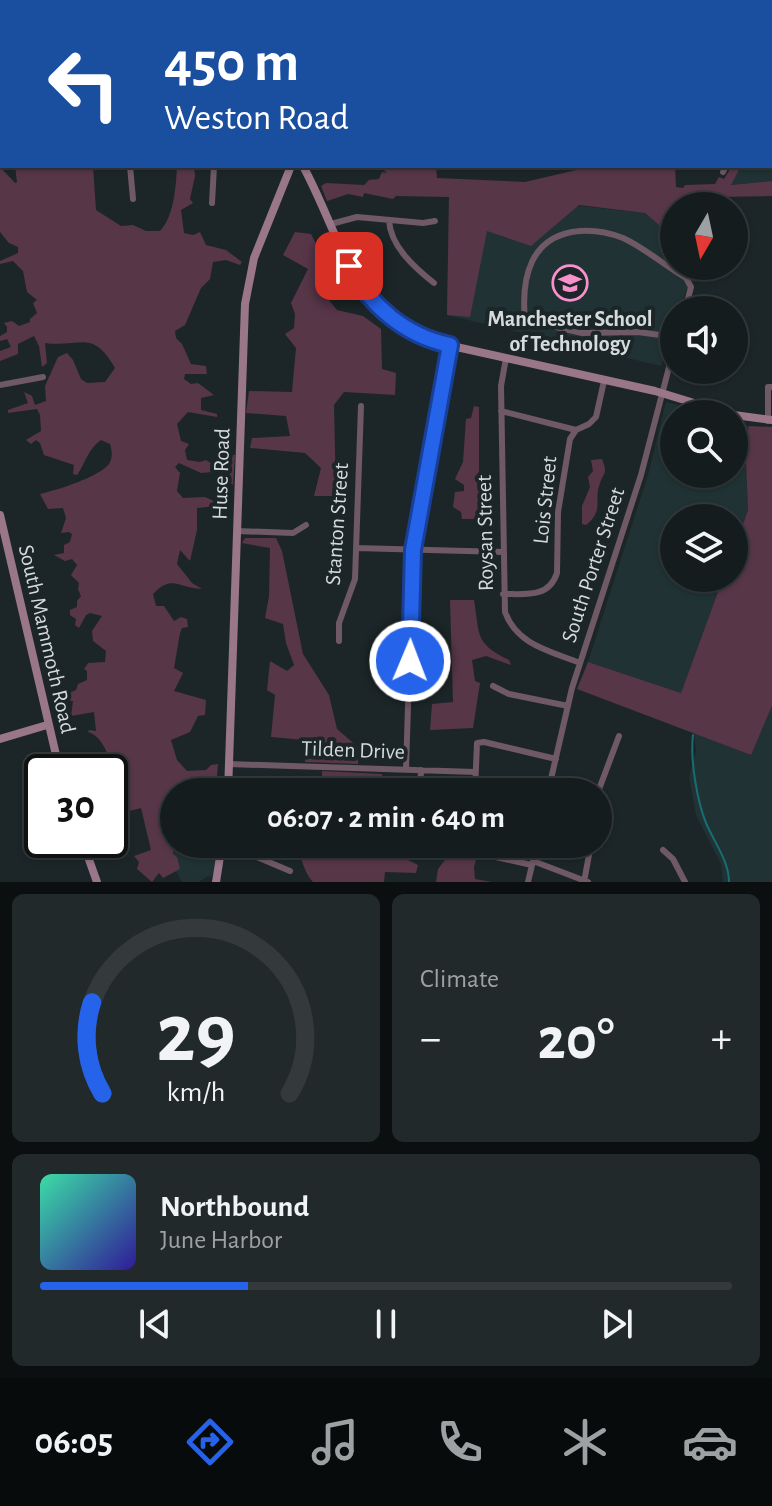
<!DOCTYPE html>
<html lang="en">
<head>
<meta charset="utf-8">
<style>
	body { margin:0; font-family:"Alegreya Sans",sans-serif; background:#22292b; color:#f1f3f6; height:100vh; display:flex; flex-direction:column; font-size:30px; white-space:nowrap }
	* { box-sizing:border-box; margin:0 }
	p { font-size:26px; color:#9da1a4 }
	.icon { flex:none; width:44px; height:44px; fill:none; stroke:currentColor; stroke-width:2; stroke-linecap:round; stroke-linejoin:round }
	.map { position:relative; height:882px; overflow:hidden }
	.sheet { display:flex; flex-direction:column; gap:12px; padding:12px; background:#0c0f10; flex:1 }
	.sheet>* { flex:none }
	.hud { position:absolute; left:0px; top:0px; width:772px; height:168px; box-shadow:0 2px 6px #0004,0 0 0 2px #343a3c; background:#1a4fa0; color:#fff; overflow:hidden }
	.needle { width:52px; rotate:189deg }
	.fabs { position:absolute; left:660px; top:192px; display:grid; gap:16px }
	.fabs a { display:grid; place-items:center; width:88px; height:88px; border-radius:50%; background:#151c1e; box-shadow:0 2px 6px #0004,0 0 0 2px #343a3c; font-size:40px }
	.speed { position:absolute; left:24px; top:754px; display:flex; gap:16px; font-size:40px; font-weight:700; text-align:center }
	.speed>* { display:grid; place-content:center; width:104px; height:104px; border-radius:50%; background:#151c1e; box-shadow:0 2px 6px #0004,0 0 0 2px #343a3c; line-height:1 }
	.speed .limit { border:4px solid #111; border-radius:12px; background:#fff; color:#111 }
	.pin { position:absolute; display:grid; place-items:center; width:68px; height:68px; color:#fff; margin:-34px; border-radius:16px; box-shadow:0 4px 12px #0006 }
	.me { position:absolute; width:88px; margin:-44px; rotate:1deg; stroke-linejoin:round; filter:drop-shadow(0 0 6px #0008) }
	.turn { display:flex; align-items:center; gap:28px; height:168px; padding:0 32px; font-size:36px }
	.turn .icon { width:104px; height:104px; stroke-width:2.5 }
	.turn b { display:block; font-size:56px; line-height:68px }
	.big { font-size:60px; font-weight:700; line-height:1.1 }
	.sheet .tile { flex:1; display:flex; flex-direction:column; justify-content:center; gap:12px; min-width:0; padding:0 28px; border-radius:12px; background:#22292b }
	.sheet .dial { align-items:center; gap:0 }
	.dial svg { height:208px; overflow:visible; fill:none; stroke:#343a3c; stroke-width:7; stroke-linecap:round; text-anchor:middle }
	.dial text { fill:#f1f3f6; stroke:none }
	.song { display:flex; align-items:center; gap:24px }
	.cover { width:96px; height:96px; border-radius:12px; background:linear-gradient(135deg,hsl(160 70% 55%),hsl(250 70% 35%)) }
	.played { height:8px; border-radius:4px; background:linear-gradient(90deg,#2563eb 30%,#343a3c 30%) }
	.keys { display:flex; justify-content:space-around; direction:ltr }
	.heat { display:flex; justify-content:space-between; align-items:center; font-size:44px; direction:ltr }
	.sheet .tiles { flex:1; display:grid; gap:12px; grid-template-columns:1fr 1fr }
	.tile:last-child { grid-column:span 2 }
	.trip { position:absolute; left:160px; top:778px; width:452px; height:80px; border-radius:40px; background:#151c1e; box-shadow:0 2px 6px #0004,0 0 0 2px #343a3c; font-weight:700; line-height:80px; text-align:center }
	.dock { display:flex; height:128px; justify-content:space-around; align-items:center; background:#080b0c; color:#9da1a4 }
	.dock .icon { width:56px; height:56px }
	.dock .selected { color:#2563eb }
	.dock b { font-size:36px; color:#f1f3f6 }
	.map>svg:first-child { display:block }
</style>
</head>
<body>
<div class="map">
<svg width="772" height="882" viewBox="0 0 772 882">
	<rect width="100%" height="100%" fill="#1c2628"/>
	<!-- built -->
	<path fill="#203234" d="M772,111v70l-42,4 11,-19h29z
		M449,192l196,21 29,25v28h27l-1,8 -14,16 -6,20h-6v17l-13,39 -214,-51z
		M666,402l44,12h-36v60h60v-53l15,5 -4,13 3,71 -14,39v-31h-60v60h49l-42,115 -93,-31 60,-187z
		M772,706v176h-49l-2,-18 -25,-49 -7,-38 7,-26 -2,-18 57,22z
		M174,834v10h19l1,4 23,5 -5,24 -4,-1 -9,6h-17l-6,-11 4,-2 -7,-15z"/>
	<!-- green -->
	<path fill="#573648" d="M0,154h2l1,16 12,13 2,-1 -2,-16h78l3,44 25,16 12,-1 13,6h14c14,-14 16,-45 17,-65h17l1,10 -5,23 3,4 -12,7 3,23 9,2 7,-3 6,13 20,5 16,12 -2,3 -14,-5 -13,2 -3,17 -9,9 -16,37 -10,6 1,7 6,6 9,20 15,2 1,8h-22l-1,5 7,5 7,-1 16,12 -13,3v12l16,4v3l-29,-5 -11,12 4,17 8,3 -4,6 2,10 13,2 6,-2c5,4 12,6 19,3l2,-9 8,1 -2,30 -7,-4 -3,-10 -22,2 -22,-10 -4,4 5,6 -3,18 6,7 22,-1 13,6 -1,3 -20,2v22l-7,31 -10,-11 -3,14 15,19 10,6c-24,-1 -30,-15 -49,5l3,12h8l10,15 7,-4 6,2 1,8 -6,1 -2,5 -6,35 9,5 -9,18 32,9 -1,15 -7,1 -8,16 -19,8 6,20 10,11 19,-1 5,-5 7,-1 -1,13h-20l-4,6 2,9h-21l-1,62 4,3 3,12 -17,9 -4,-5 -7,9 -15,-13 2,-7 -5,-6 17,-6 -10,-42 -31,8v-28l5,-2 -1,-12 -16,-2 14,-5c-4,-13 -10,-31 -24,-35l1,-2 7,1 -2,-19 -23,4 2,-15 -10,-1 -1,-4 14,-6 2,-6 9,-4v-9l-3,-2 4,-6 17,-1 1,-11 -13,-10 -1,-10 10,-15 -12,-3 -4,2 -7,13 -4,-3 1,-6 -6,-4v-5l7,-3v-6l4,-5 -3,-7 1,-6 -8,-8 6,-10 -5,-6 -7,2 -11,-6 10,-2v-8l6,-3 2,-8 -3,-2 -8,1 5,-15 -3,-10 -15,1 -8,-15c17,-4 59,-17 69,-30 4,-7 3,-13 1,-20l-9,-4c-13,9 -15,22 -24,35l-4,-1 1,-9 -30,-10 -4,-12 -4,-3 -5,4 -5,-4 15,-9 -1,-16 -3,-6 -29,4v-3l20,-7 -4,-11 8,4 3,9 11,-4 -1,-15 13,-29 9,-4 6,7 8,19 6,4 18,-1 10,-14c-23,-40 -35,-20 -70,-25l2,20 -5,4 -3,-21 -5,-10 -16,8v10l-18,7v-10l11,-4 -4,-8 -7,2v-5l7,-4v-5l-3,-4 8,-2 7,5 11,-4v-3l7,-6 -4,-10 4,-3 -10,-8 -4,-21 -10,-10 -13,3v-3l18,-8v-6l-9,-4 -9,-11z
		M380,166h11l3,4 3,-4h39l1,12 88,4 60,-14 -1,-2h91l1,21 7,1 2,-3 30,-1 4,-7 5,2 8,-13h9l-10,19 41,-4v15l-61,1 -2,9h-35v32l-29,-25 -66,-8 -48,41 -44,-15 -17,86 -23,-2 2,-118 -53,-1 -3,3 -29,-6 -1,4 -15,-3 -21,7 -6,-15 5,-3 38,2 5,-5 10,-1 3,-7 5,1z
		M295,232l16,2 16,32 -2,29 12,15 26,6 18,13 1,40 14,4 -1,22 -51,-3 -10,13 2,91h-22l7,-28 -16,-15 -55,-5 2,-10 38,-2 -4,-20 -40,-3 3,-22 43,1 4,-44 -11,-14 9,-6 1,-14 -4,-11 17,-34 -25,-14z
		M474,406l5,1v112h-17l-1,-7 -8,-5 2,-15 9,-1v-6l-9,-6 8,-17 3,-43 5,-1z
		M749,426l23,1v279l-21,49 -174,-66 11,-27 93,31 42,-115h11v-29l14,-39 -3,-71z
		M602,459c6,15 2,12 -2,24 -7,17 5,27 -14,42l-4,-1v-18l8,-19 -2,-10 5,-6 -2,-11z
		M245,538h31l6,13 21,103 26,41 8,34 21,18v17l-53,-2v-22l-34,-3 4,-42 -8,-5 3,-29 17,10 7,-6 -8,-22 -3,-19 -18,-6 4,-22 1,-48 -28,-5z
		M450,600h24c6,35 0,43 35,60l2,5 -25,-9 -14,4 3,21 5,2 -7,45 -43,2 2,-26 21,-2z
		M322,771l60,3 1,18h-61z
		M296,844h80l42,21 -2,8 -31,-1 -1,10h-71c-9,-9 -12,-26 -17,-38z
		M452,851l25,6 -3,10 1,12 17,3h-56l2,-13z"/>
	<g fill="none" stroke-linecap="round" stroke-linejoin="round">
		<!-- stream -->
		<path stroke="#186c74" stroke-width="2" d="M693,735c-3,24 4,66 13,88 8,19 23,38 23,59"/>
		<!-- street -->
		<path stroke="#6f5965" stroke-width="6" d="M770,86l2,-3
			M130,166l3,33
			M723,172l3,-6
			M212,203l2,-37
			M389,220c1,26 26,48 45,63
			M331,224l26,-7 66,6 12,-2
			M674,337l-36,-5 -56,1 -57,-13c-4,-42 5,-85 55,-89 14,-1 30,2 43,7 22,10 42,28 63,40l5,9 -6,23
			M506,358l-5,28 4,226c12,33 45,39 75,51
			M0,385l43,-8
			M501,411l75,19
			M768,421v-34h4
			M237,531l56,2 13,-8
			M356,548l147,4
			M503,594c23,0 46,4 54,-21l1,-61 12,-73 6,-9 13,-6 7,-7 8,-36
			M339,641v-18l16,-44 6,-173
			M493,686l16,8 59,12
			M229,764l246,8
			M406,769l7,-219 37,-205
			M420,792l1,-22
			M475,792l2,-49 7,-1 72,17
			M548,792l24,-104 69,-213 33,-127
			M598,792l21,-56
			M598,823l8,1
			M226,844l64,27
			M436,844l96,21
			M663,850l10,9 12,23
			M533,861l55,21
			M528,882l9,-38
			M584,882l7,-38"/>
		<!-- secondary -->
		<path stroke="#9a7689" stroke-width="8" d="M372,2l1,-2
			M0,80h2
			M303,166c38,70 47,144 131,176l221,49 75,23
			M734,415l38,5
			M0,515l60,257
			M0,739l47,-14
			M228,792l17,-488 9,-46 37,-92
			M82,840l15,42
			M216,882l6,-38"/>
	</g>
	<g fill="none" stroke-linecap="round" stroke-linejoin="round">
		<defs>
			<path id="route" d="M349,266c21,40 57,70 101,79l-37,205 -3,111"/>
		</defs>
		<!-- route casing -->
		<use href="#route" stroke="#184099" stroke-width="20"/>
		<!-- route -->
		<use href="#route" stroke="#2563eb" stroke-width="14"/>
	</g>
	<!-- icons -->
	<defs>
		<symbol id="school-ring" viewBox="-11 -11 22 22"><circle r="9.5" fill="#1c2628" stroke="#f890cb" stroke-width="1.5"/><path d="M0-5L7-2L0 1L-7-2ZM-4 1L0 2.5L4 1V4Q0 6-4 4Z" fill="#f890cb"/></symbol>
	</defs>
	<g fill-rule="evenodd">
		<use href="#school-ring" x="550" y="263" width="40" height="40"/>
	</g>
	<g text-anchor="middle" dominant-baseline="central" stroke-width="8" stroke-linejoin="round" paint-order="stroke">
		<!-- poi labels -->
		<g font-size="22" font-weight="bold" fill="#d5dbdc" stroke="#1c2628">
			<text x="570" y="319">Manchester School<tspan x="570" dy="25">of Technology</tspan></text>
		</g>
		<!-- street labels -->
		<g font-size="22" fill="#d5dbdc" stroke="#1c2628">
			<text transform="translate(221 474) rotate(-88)">Huse Road</text>
			<text transform="translate(545 500) rotate(-84)">Lois Street</text>
			<text transform="translate(337 524) rotate(-86)">Stanton Street</text>
			<text transform="translate(485 533) rotate(-91)">Roysan Street</text>
			<text transform="translate(593 565) rotate(-72)">South Porter Street</text>
			<text transform="translate(47 639) rotate(77)">South Mammoth Road</text>
			<text transform="translate(353 750) rotate(2)">Tilden Drive</text>
		</g>
	</g>
</svg>
<div class="fabs">
<a><svg class="needle" viewBox="-14 -14 28 28"><path d="M0-13l5 13h-10z" fill="#e53935"/><path d="M0 13l5-13h-10z" fill="#9da1a4"/></svg></a>
<a><svg class="icon" aria-label="sound" viewBox="0 0 24 24"><path d="M4 9h4l5-4v14l-5-4H4zM17 9q2 3 0 6"/></svg></a>
<a><svg class="icon" aria-label="search" viewBox="0 0 24 24"><circle cx="10" cy="10" r="6"/><path d="M15 15l6 6"/></svg></a>
<a><svg class="icon" aria-label="layers" viewBox="0 0 24 24"><path d="M12 4l9 5-9 5-9-5zM3 14l9 5 9-5"/></svg></a>
</div>
<div class="speed"><div class="limit">30</div></div>
<div class="pin" style="left:349px;top:266px;background:#d93025"><svg class="icon" aria-label="arrive" viewBox="0 0 24 24"><path d="M6 21V4h12l-3 4 3 4H6"/></svg></div>
<svg class="me" style="left:410px;top:661px" viewBox="-20 -20 40 40"><circle r="17" fill="#2563eb" stroke="#fff" stroke-width="3"/><path d="M0-11L8 9 0 5-8 9z" fill="#fff"/></svg>
<div class="trip">06:07 · 2 min · 640 m</div>
<div class="hud">
<div class="turn"><svg class="icon" aria-label="left" viewBox="0 0 24 24"><path d="M17 20v-9H6M10 6l-5 5 5 5"/></svg><div><b>450 m</b>Weston Road</div></div>
</div>
</div>
<section class="sheet">
<div class="tiles">
<div class="tile dial"><svg viewBox="0 0 100 80">
<path d="M14 69A42 42 0 1 1 86 69"/>
<path d="M14 69A42 42 0 0 1 10 34" stroke="#2563eb"/>
<text x="50" y="56" font-size="32" font-weight="700">29</text>
<text x="50" y="72" font-size="11">km/h</text>
</svg></div>
<div class="tile"><p>Climate</p>
<div class="heat"><a>−</a><b class="big">20°</b><a>+</a></div>
</div>
<div class="tile">
<div class="song"><i class="cover"></i><div><b>Northbound</b><p>June Harbor</p></div></div>
<div class="played"></div>
<div class="keys"><svg class="icon" aria-label="previous" viewBox="0 0 24 24"><path d="M18 5L8 12l10 7zM5 5v14"/></svg><svg class="icon" aria-label="pause" viewBox="0 0 24 24"><path d="M8 5v14M16 5v14"/></svg><svg class="icon" aria-label="next" viewBox="0 0 24 24"><path d="M6 5l10 7-10 7zM19 5v14"/></svg></div>
</div>
</div>
</section>
<nav class="dock">
<b>06:05</b>
<svg class="icon selected" aria-label="directions" viewBox="0 0 24 24"><path d="M12 3l9 9-9 9-9-9zM9 14v-3h6M13 9l2 2-2 2"/></svg>
<svg class="icon" aria-label="music" viewBox="0 0 24 24"><path d="M9 18V5l10-2v13"/><circle cx="6" cy="18" r="3"/><circle cx="16" cy="16" r="3"/></svg>
<svg class="icon" aria-label="phone" viewBox="0 0 24 24"><path d="M5 4h4l2 5-3 2q2 4 5 5l2-3 5 2v4C11 20 4 13 5 4z"/></svg>
<svg class="icon" aria-label="climate" viewBox="0 0 24 24"><path d="M12 3v18M4 7l16 10M4 17L20 7"/></svg>
<svg class="icon" aria-label="car" viewBox="0 0 24 24"><path d="M5 17H2v-5l4-1 3-4h7l3 4 3 1v5h-3M9 17h6M6 11h13"/><circle cx="7" cy="17" r="2"/><circle cx="17" cy="17" r="2"/></svg>
</nav>
</body>
</html>
